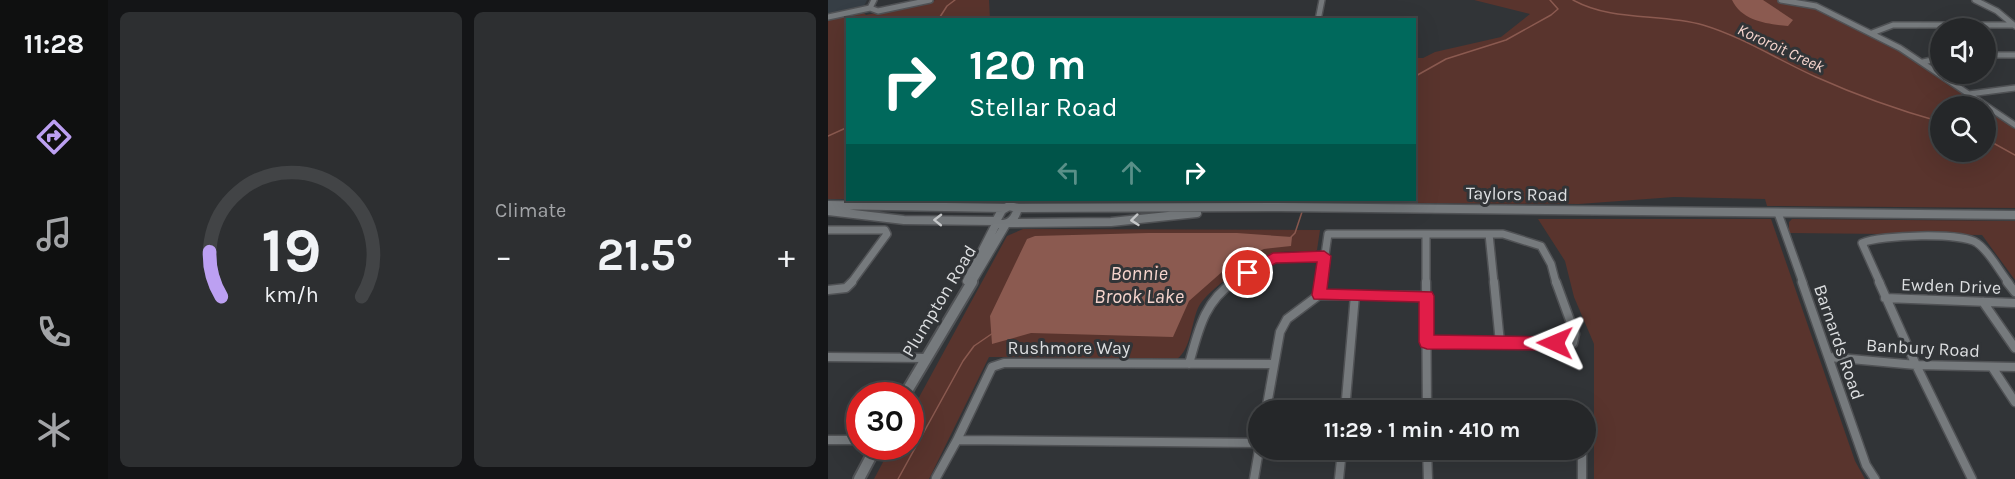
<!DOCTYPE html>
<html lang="en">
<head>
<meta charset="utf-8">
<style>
	body { margin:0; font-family:Karla,sans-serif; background:#2d2f31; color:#f1f3f6; height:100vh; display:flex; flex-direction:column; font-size:22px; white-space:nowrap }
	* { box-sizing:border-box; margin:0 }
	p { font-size:20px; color:#a3a5a8 }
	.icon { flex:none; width:33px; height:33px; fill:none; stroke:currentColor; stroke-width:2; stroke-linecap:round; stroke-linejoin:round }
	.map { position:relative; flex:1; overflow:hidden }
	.drawer { display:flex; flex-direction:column; gap:12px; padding:12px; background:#141517; width:720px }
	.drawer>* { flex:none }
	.guide { position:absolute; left:18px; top:18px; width:570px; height:183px; border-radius:0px; box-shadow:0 6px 24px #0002,0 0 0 2px #424446; background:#00695c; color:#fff; overflow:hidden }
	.fabs { position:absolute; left:1102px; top:18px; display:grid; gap:12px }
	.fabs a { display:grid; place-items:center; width:66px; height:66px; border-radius:50%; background:#252729; box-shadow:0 6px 24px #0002,0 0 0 2px #424446; font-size:30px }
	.speed { position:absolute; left:18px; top:382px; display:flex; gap:12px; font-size:30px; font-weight:700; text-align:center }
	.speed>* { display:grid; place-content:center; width:78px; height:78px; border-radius:50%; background:#252729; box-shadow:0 6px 24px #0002,0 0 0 2px #424446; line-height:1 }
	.speed .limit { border:9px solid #d22; background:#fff; color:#111 }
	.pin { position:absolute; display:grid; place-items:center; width:51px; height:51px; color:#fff; margin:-26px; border:3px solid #fff; border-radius:50%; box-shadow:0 2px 6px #0007 }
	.me { position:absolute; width:66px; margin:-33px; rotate:271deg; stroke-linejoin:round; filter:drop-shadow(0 0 4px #0008) }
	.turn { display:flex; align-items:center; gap:21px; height:126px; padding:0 24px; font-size:27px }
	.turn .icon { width:78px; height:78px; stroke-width:2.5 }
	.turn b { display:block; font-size:42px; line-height:51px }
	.lanes { display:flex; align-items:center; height:57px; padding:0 24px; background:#0003; justify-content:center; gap:30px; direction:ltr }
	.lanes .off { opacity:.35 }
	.big { font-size:45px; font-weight:700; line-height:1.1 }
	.drawer .tile { flex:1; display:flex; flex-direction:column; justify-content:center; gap:9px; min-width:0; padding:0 21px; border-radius:9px; background:#2d2f31 }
	.drawer .dial { align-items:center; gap:0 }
	.dial svg { height:156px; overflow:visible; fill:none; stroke:#424446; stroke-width:7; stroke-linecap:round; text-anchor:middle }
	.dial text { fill:#f1f3f6; stroke:none }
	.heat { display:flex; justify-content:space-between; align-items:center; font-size:33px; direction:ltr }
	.drawer .tiles { flex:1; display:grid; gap:12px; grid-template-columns:repeat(2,1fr) }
	.trip { position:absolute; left:420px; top:400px; width:348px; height:60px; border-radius:30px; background:#252729; box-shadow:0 6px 24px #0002,0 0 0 2px #424446; font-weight:700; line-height:60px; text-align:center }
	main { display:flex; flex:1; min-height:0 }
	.dock { display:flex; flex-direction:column; width:108px; justify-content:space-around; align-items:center; background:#0f1010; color:#a3a5a8 }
	.dock .icon { width:42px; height:42px }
	.dock .current { color:#bca0f2 }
	.dock b { font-size:27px; color:#f1f3f6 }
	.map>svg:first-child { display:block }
</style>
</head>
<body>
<main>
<nav class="dock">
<b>11:28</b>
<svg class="icon current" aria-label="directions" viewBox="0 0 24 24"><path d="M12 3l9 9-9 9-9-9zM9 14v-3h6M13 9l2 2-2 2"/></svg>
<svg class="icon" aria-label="music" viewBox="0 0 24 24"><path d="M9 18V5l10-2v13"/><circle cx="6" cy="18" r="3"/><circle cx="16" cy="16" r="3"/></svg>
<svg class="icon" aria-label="phone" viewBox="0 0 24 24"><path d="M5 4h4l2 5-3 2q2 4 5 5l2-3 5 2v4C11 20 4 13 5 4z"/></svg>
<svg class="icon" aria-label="climate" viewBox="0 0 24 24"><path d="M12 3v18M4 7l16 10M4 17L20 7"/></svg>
</nav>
<section class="drawer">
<div class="tiles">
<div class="tile dial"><svg viewBox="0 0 100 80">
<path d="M14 69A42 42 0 1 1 86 69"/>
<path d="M14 69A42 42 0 0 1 8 46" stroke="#bca0f2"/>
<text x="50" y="56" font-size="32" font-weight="700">19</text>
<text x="50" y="72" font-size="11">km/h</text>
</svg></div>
<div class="tile"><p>Climate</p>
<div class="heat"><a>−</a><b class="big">21.5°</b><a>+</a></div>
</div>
</div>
</section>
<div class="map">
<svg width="1187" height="479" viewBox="0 0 1187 479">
	<rect width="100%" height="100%" fill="#313437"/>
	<!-- built -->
	<path fill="#363e45" d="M0,0h39l-3,6 -36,8z"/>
	<!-- green -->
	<path fill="#59342d" d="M108,0h53l1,19 -142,1 -1,179h-19v-179l36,-7 2,2z
		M646,0h304l40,9 80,41 83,56h-40v46h45v-42l29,19v79l-248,-2 -2,-7 -91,-2 -95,7 -284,-2 -3,-2h122l1,-142h8l12,-6 66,-15 29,-23z
		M710,219h233l84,242 10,18h-271v-135l-20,-47 -9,-36z
		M964,219l223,2v59l-33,-45 -193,-2v-11z
		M195,229l297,1 -3,20 -3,2c-12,0 -25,-2 -37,1 -23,5 -69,35 -79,55 -7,16 -7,41 -21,51l-188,-2 -60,122h-55l17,-32h19l1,-35 96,-176z"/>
	<!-- water -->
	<path fill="#8b5a50" d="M904,0h31l30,20 -5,6c-21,-2 -46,-5 -56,-26z
		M320,233h89l55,4 -1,9 -27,3 -33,15 -42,37 -16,36 -142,-4 -39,11 -2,-28 37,-77 8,-3z"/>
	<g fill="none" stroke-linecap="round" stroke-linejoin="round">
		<!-- stream -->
		<path stroke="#8b5a50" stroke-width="1.5" d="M745,0c40,22 87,13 130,25 40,12 75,35 113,52 40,18 82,33 125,45
			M110,20l9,-14 8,-6
			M586,77l32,-18 60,-19 45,-25 7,-6 -8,-9
			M0,136l20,-9
			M1158,139l29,16
			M475,205l1,-5
			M463,237l4,-4 7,-21
			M70,479l65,-118 11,-15 19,-13"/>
		<defs>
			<path id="street-far2" d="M953,0l35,6 84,42 115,77
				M1147,0l22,11 18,15
				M42,8l8,3 52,-11
				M0,17l42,-9 4,-8
				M490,20l4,-20
				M1044,33l21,-8h121
				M1158,55h29
				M1095,62l18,-4
				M1141,94l46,-6"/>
			<path id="street-far1" d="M950,213l25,70
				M0,230h57l2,4 -36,49
				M598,234v49
				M661,234l5,49
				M404,283l41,-25 51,-2
				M493,283l7,-49h175l38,12 10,18 5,19
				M1052,283l-18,-40c19,-8 100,-11 115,0 13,9 22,28 32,40"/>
			<path id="street" d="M598,282l1,129
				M666,282l6,61
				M974,282l64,183 9,14
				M1051,282l37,83 56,114
				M1179,282l8,10
				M0,290l18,-2 6,-6
				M491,295l2,-13
				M1057,298l130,5
				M1155,302l32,46
				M599,342l146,1 2,-9 -19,-52
				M0,357l97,1
				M1001,357l87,8 99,2
				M361,364c9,-32 15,-63 45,-82
				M1164,367l23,35
				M438,411l14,-79 7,-13 32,-24 108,1
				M517,411l10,-116
				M0,440h32
				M430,443l-301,-3 35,-73 12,-4 270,1
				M599,450l1,29
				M754,450v29
				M108,478l21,-38
				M426,479l5,-29
				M511,479l3,-29"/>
			<path id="secondary-far1" d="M0,205l176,3
				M181,206l9,2c-3,11 -8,17 -20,16l-2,-3 6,-11z
				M190,208l261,-1 736,8
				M0,211l76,9 92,1
				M180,223l103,-1 86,-9
				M139,281l30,-59
				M143,283l35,-59"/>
			<path id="secondary" d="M76,396l68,-114
				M31,479l17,-32"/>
		</defs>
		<!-- street-far2 casing -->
		<use href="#street-far2" stroke="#505255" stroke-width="8"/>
		<!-- street-far1 casing -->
		<use href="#street-far1" stroke="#505255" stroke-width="10"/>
		<!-- street casing -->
		<use href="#street" stroke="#505255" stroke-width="11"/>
		<!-- secondary-far1 casing -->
		<use href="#secondary-far1" stroke="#505255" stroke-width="11"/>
		<!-- secondary casing -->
		<use href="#secondary" stroke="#505255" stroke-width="14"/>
		<!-- street-far2 -->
		<use href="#street-far2" stroke="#767a7d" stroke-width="5"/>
		<!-- street-far1 -->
		<use href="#street-far1" stroke="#767a7d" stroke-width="7"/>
		<!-- street -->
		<use href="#street" stroke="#767a7d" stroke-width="8"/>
		<!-- secondary-far1 -->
		<use href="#secondary-far1" stroke="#767a7d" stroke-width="8"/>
		<!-- secondary -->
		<use href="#secondary" stroke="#767a7d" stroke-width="10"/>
	</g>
	<!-- one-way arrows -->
	<defs><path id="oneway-chevron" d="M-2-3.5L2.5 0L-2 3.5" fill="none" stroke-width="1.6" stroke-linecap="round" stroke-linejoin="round" transform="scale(1.5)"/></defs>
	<g stroke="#c8cacc">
		<use href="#oneway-chevron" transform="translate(110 220) rotate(-179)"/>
		<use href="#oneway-chevron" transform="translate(307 220) rotate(174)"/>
	</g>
	<!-- route -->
	<path fill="#e11d48" stroke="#92132f" stroke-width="1.5" d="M496,251l7,5 -4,33 105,3 2,4v39l121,2 5,1 3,5 -3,5 -5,2 -128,-1 -6,-2 -2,-5v-40l-105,-3 -2,-4 5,-33 -41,1 -28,15 -5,-1 -2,-4 2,-4 30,-16z"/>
	<g text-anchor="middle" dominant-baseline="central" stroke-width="6" stroke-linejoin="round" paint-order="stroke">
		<!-- far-water labels -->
		<g font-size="16" font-style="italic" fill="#f5d4cd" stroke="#313437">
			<text transform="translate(953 48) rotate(25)">Kororoit Creek</text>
		</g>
		<!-- street labels -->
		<g font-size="18" fill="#dcdee0" stroke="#313437">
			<text transform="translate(689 194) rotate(1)">Taylors Road</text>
			<text transform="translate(1123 286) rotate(2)">Ewden Drive</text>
			<text transform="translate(111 301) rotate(-59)">Plumpton Road</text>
			<text transform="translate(1011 342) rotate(71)">Barnards Road</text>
			<text x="241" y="348">Rushmore Way</text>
			<text transform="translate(1095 348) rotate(3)">Banbury Road</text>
		</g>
		<!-- water labels -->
		<g font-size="20" font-style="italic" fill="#f5d4cd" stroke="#313437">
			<text x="311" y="273">Bonnie<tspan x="311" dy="23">Brook Lake</tspan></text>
		</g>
	</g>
</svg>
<div class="fabs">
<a><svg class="icon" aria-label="sound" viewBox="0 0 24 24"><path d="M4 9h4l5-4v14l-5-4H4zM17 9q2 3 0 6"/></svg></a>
<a><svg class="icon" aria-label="search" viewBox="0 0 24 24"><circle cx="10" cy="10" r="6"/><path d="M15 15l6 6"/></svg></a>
</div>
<div class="speed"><div class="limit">30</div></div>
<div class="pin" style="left:420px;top:273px;background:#d93025"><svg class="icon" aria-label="arrive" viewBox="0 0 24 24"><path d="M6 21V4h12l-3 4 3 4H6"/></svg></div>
<svg class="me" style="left:727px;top:343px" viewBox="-20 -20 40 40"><path d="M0-17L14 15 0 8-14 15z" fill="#e11d48" stroke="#fff" stroke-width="4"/></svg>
<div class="trip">11:29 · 1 min · 410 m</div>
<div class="guide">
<div class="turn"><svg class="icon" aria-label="right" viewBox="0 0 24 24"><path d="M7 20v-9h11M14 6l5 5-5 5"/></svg><div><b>120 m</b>Stellar Road</div></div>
<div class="lanes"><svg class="icon off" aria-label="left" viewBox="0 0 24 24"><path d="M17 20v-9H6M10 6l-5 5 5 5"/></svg><svg class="icon off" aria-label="ahead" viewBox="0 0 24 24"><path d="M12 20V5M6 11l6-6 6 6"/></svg><svg class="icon" aria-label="right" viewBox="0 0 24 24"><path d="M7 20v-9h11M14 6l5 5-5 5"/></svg></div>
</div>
</div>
</main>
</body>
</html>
